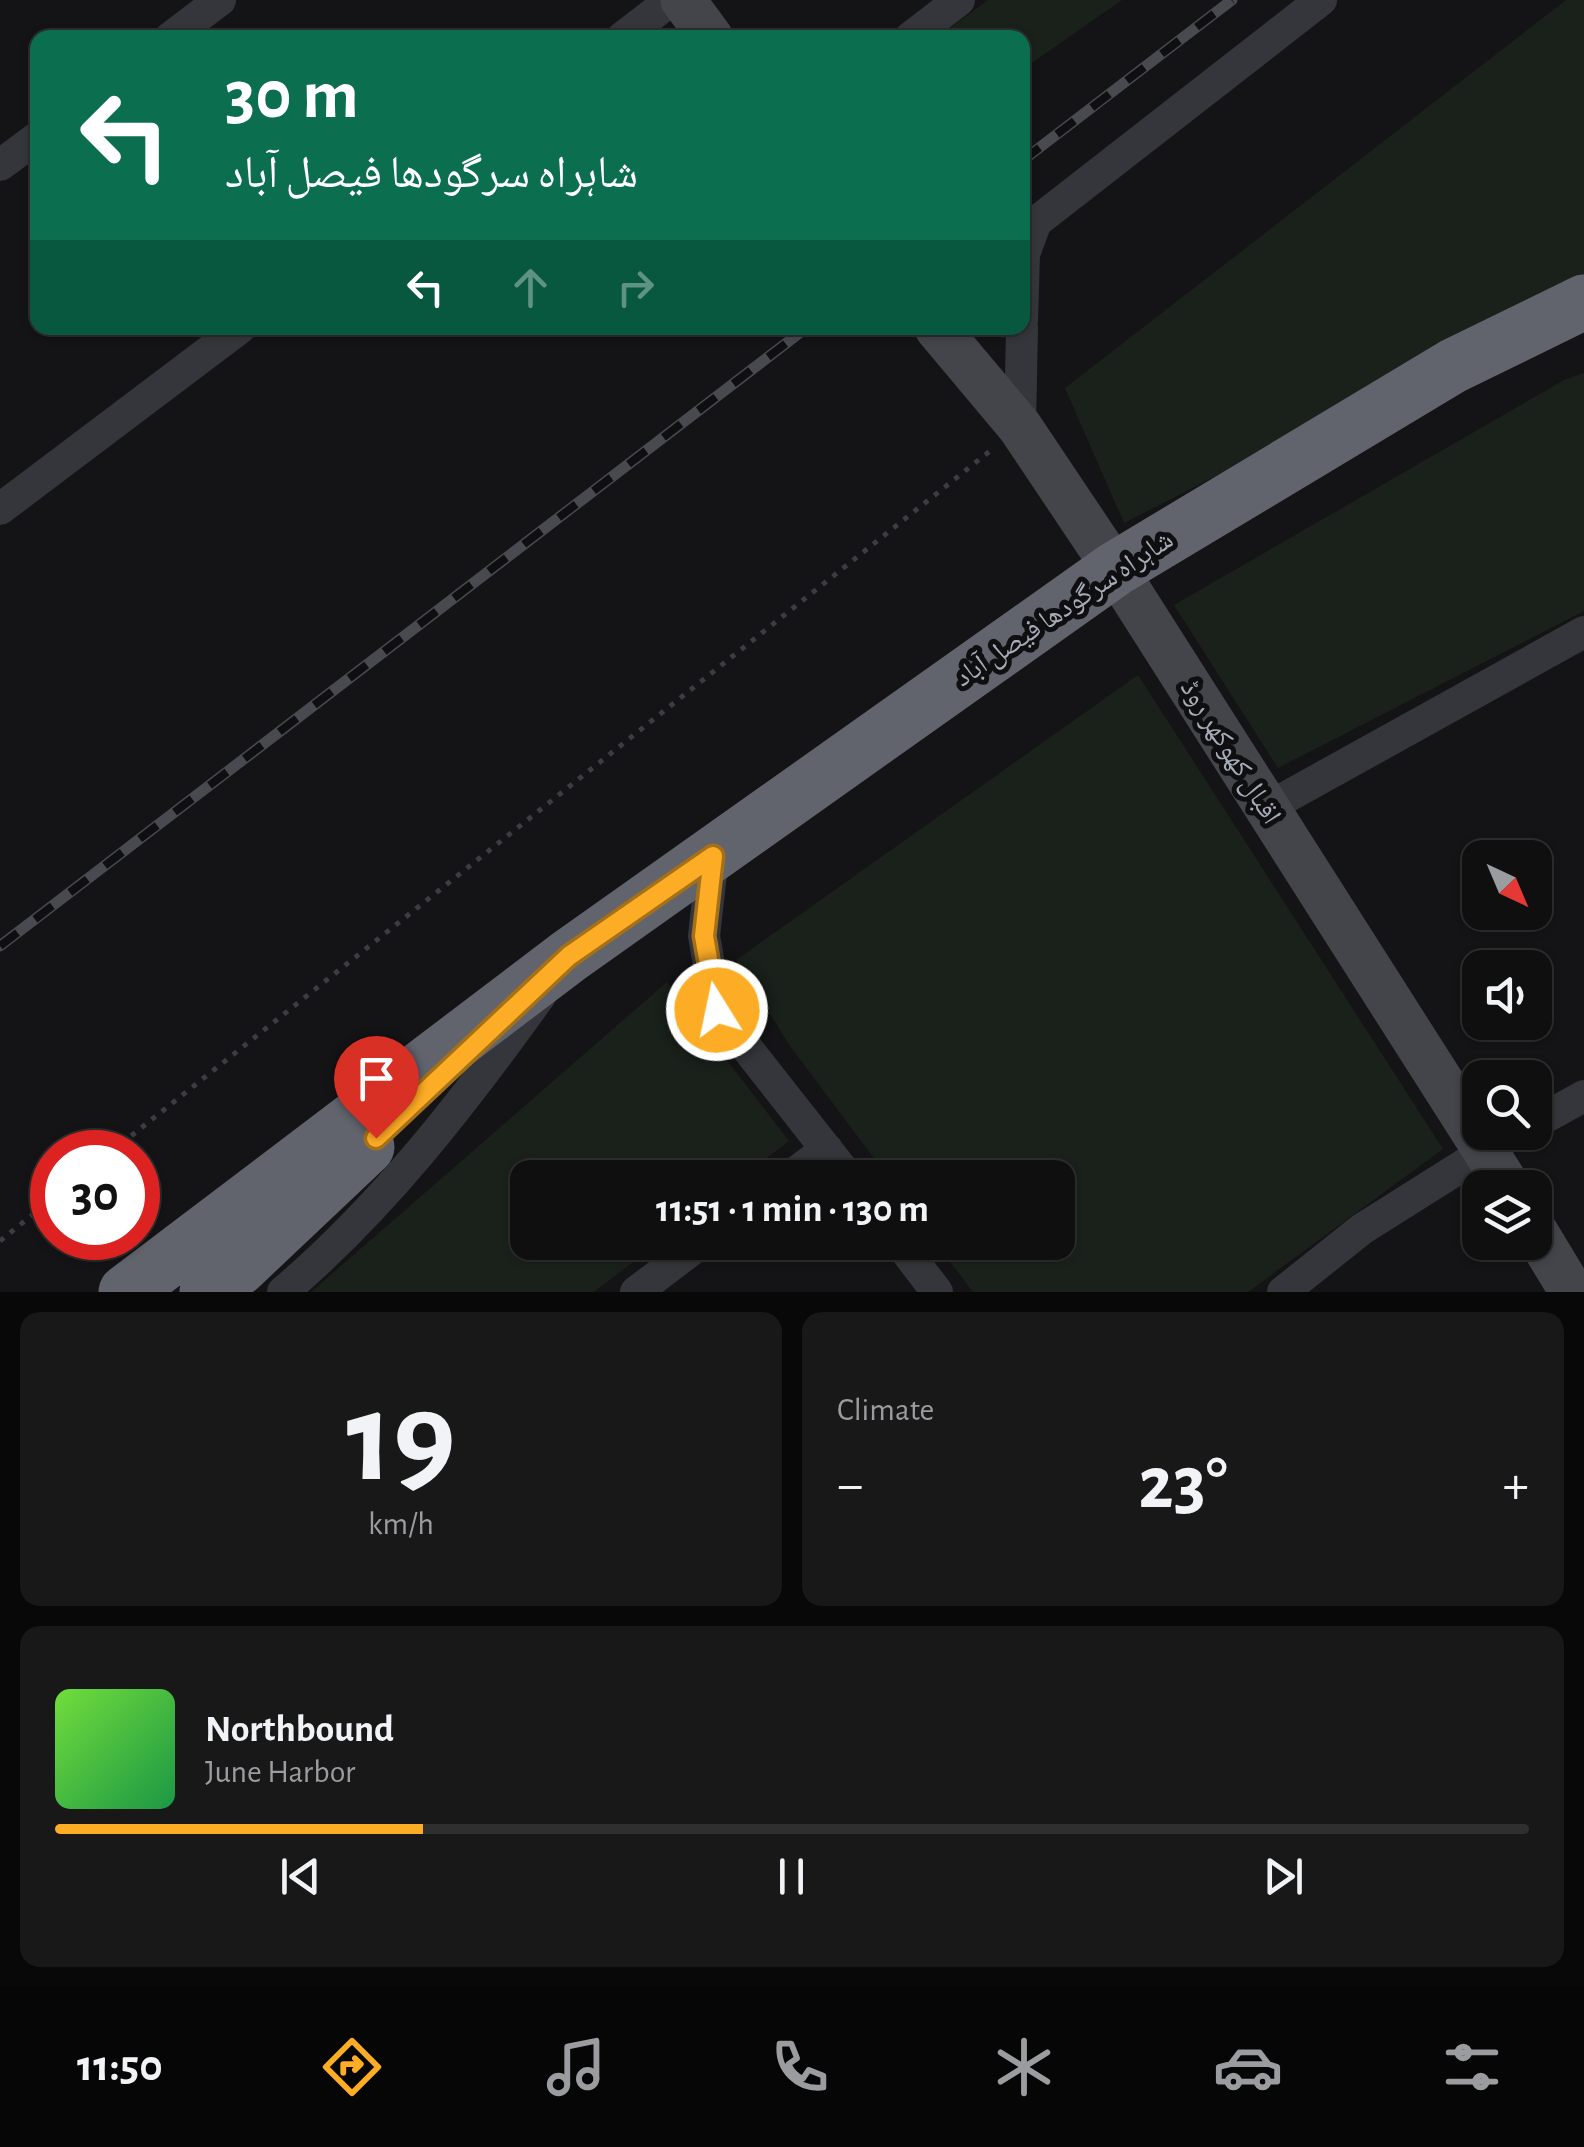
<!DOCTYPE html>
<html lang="en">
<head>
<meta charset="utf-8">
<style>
	body { margin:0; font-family:"Alegreya Sans","Noto Naskh Arabic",sans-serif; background:#181819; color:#f1f3f6; height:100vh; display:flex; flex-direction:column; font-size:38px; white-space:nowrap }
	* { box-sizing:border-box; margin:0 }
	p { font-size:32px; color:#9b9c9f }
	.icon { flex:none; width:55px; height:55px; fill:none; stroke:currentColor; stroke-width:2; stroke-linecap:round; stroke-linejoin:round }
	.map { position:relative; height:1292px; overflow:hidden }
	.sheet { display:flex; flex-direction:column; gap:20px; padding:20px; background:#080809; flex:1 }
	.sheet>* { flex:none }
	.guide { position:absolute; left:30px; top:30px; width:1000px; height:305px; border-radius:20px; box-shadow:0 2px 8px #0004,0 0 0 2px #2f2f30; background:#0b6e4f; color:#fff; overflow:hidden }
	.needle { width:65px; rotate:136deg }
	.buttons { position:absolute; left:1462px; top:840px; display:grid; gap:20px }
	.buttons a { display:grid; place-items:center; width:90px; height:90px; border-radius:20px; background:#0f0f10; box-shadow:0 2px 8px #0004,0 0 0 2px #2f2f30; font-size:50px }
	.speed { position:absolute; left:30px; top:1130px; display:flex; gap:20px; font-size:50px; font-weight:700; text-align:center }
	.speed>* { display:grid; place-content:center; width:130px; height:130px; border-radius:50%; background:#0f0f10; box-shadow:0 2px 8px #0004,0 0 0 2px #2f2f30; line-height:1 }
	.speed .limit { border:15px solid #d22; background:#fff; color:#111 }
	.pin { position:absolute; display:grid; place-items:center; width:85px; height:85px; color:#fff; margin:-102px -42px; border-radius:50% 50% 50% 0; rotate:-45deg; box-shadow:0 0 10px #0007 }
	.pin .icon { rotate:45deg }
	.me { position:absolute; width:110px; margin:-55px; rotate:350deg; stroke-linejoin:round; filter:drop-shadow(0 0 8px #0008) }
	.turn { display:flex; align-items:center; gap:35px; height:210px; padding:0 30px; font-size:45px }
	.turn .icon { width:130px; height:130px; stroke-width:2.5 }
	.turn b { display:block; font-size:70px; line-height:85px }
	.lanes { display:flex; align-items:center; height:95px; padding:0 30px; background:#0003; justify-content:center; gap:50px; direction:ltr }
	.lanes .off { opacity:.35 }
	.big { font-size:75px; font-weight:700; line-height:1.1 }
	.sheet .card { flex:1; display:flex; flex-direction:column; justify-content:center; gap:15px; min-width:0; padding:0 35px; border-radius:20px; background:#181819 }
	.sheet .dial { align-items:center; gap:0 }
	.dial b { font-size:130px; line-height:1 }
	.song { display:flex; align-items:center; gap:30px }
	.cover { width:120px; height:120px; border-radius:15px; background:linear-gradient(135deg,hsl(100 70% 55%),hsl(140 70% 35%)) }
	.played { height:10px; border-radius:5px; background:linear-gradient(90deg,#fdac25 25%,#2f2f30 25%) }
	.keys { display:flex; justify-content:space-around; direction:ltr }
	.heat { display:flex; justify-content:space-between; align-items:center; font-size:55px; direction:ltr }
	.sheet .tiles { flex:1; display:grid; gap:20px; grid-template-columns:1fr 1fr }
	.card:last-child { grid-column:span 2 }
	.trip { position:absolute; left:510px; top:1160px; width:565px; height:100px; border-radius:20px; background:#0f0f10; box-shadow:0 2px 8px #0004,0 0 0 2px #2f2f30; font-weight:700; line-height:100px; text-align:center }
	.tab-bar { display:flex; height:160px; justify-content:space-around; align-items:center; background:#060606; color:#9b9c9f }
	.tab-bar .icon { width:70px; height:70px }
	.tab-bar .on { color:#fdac25 }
	.tab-bar b { font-size:45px; color:#f1f3f6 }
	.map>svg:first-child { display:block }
</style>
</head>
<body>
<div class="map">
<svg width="1584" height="1292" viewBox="0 0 1584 1292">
	<rect width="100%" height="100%" fill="#141416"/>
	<!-- green -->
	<path fill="#1a211b" d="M988,0h134l-99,69 -1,-31 -84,-1z
		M1566,0h18v288l-460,235 -59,-135z
		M1584,373v238l-306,157 -104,-163 390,-225z
		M1138,675l305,474 -195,143h-275l-37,-49 122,-1v-64l-170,-1 -98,-131 -54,-86z
		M667,982l122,159 -47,36 -214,1v64l130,1 -64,49h-283z"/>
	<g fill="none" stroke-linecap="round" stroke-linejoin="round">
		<!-- path -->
		<path stroke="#3b3d42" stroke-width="5" stroke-dasharray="5 8" stroke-linecap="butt" d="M111,1152l879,-701
			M0,1241l52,-42"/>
		<!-- street -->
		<path stroke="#35363b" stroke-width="32" d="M170,38l50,-38
			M622,38l49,-38
			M910,38l49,-38
			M0,165l38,-28
			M1022,321l2,-67 12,-32 285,-222
			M1020,427l2,-99
			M0,509l240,-181
			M1265,809l319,-177
			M713,856l-9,80 13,74 132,168
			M1535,1123l49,-27
			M788,1178l39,-29
			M899,1242l38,50
			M283,1292c101,-86 180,-189 257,-296
			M636,1292l66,-50
			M1283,1292l79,-63 154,-97"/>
		<!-- secondary -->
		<path stroke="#43454b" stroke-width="45" d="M683,0l28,38
			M937,328l83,99 95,142 394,619
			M1535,1231l37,61"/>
		<!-- highway -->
		<path stroke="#61646d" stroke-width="55" d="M126,1292l443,-336 546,-387 338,-203 131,-64
			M207,1292l32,-24 128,-121"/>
		<defs>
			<path id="rail" d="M1022,161l210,-161
				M0,946l806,-618"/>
		</defs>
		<!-- rail casing -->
		<use href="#rail" stroke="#484a50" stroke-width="11"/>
		<!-- rail -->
		<use href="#rail" stroke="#0f0f11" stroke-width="8" stroke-dasharray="22" stroke-linecap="butt"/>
	</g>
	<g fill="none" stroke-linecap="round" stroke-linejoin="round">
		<defs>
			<path id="route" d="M376,1138l193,-182 144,-100 -9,80 13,74"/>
		</defs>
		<!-- route casing -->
		<use href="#route" stroke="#a47018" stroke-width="25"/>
		<!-- route -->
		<use href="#route" stroke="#fdac25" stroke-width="18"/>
	</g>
	<g text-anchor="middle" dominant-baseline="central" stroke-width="10" stroke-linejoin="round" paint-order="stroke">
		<!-- street labels -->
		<g font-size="28" fill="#a5abb7" stroke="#0f0f11">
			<text transform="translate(1064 609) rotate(-34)">شاہراہ سرگودھا فیصل آباد</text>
			<text transform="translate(1230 752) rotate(58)">اقبال کھوکھر روڈ</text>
		</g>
	</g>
</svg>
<div class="buttons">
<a><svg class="needle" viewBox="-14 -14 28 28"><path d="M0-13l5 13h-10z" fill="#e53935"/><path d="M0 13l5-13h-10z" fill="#9b9c9f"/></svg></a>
<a><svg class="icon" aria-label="sound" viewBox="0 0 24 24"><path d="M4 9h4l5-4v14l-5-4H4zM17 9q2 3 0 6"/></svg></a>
<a><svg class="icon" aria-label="search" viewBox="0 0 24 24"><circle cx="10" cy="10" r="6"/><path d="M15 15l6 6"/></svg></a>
<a><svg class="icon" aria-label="layers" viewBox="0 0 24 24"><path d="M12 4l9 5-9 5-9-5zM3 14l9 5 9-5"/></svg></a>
</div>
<div class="speed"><div class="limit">30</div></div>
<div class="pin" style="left:376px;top:1138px;background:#d93025"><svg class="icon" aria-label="arrive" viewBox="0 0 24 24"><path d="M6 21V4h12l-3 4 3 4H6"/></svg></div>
<svg class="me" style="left:717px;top:1010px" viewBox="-20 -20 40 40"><circle r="17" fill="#fdac25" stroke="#fff" stroke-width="3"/><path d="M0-11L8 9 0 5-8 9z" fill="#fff"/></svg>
<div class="trip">11:51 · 1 min · 130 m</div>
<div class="guide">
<div class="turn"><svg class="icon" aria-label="left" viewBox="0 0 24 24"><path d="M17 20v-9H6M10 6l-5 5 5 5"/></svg><div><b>30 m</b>شاہراہ سرگودھا فیصل آباد</div></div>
<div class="lanes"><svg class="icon" aria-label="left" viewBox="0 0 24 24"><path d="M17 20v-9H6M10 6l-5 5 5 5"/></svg><svg class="icon off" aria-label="ahead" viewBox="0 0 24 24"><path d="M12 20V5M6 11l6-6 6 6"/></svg><svg class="icon off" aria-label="right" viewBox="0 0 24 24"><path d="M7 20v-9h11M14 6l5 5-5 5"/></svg></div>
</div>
</div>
<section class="sheet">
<div class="tiles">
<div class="card dial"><b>19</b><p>km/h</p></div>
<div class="card"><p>Climate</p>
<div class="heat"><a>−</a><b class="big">23°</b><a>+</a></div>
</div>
<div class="card">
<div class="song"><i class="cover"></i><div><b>Northbound</b><p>June Harbor</p></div></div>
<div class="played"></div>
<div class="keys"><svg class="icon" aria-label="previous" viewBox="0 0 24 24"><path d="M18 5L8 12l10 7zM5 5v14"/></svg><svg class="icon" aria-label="pause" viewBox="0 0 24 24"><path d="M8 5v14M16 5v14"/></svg><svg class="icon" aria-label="next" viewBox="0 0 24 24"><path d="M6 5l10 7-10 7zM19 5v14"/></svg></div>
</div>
</div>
</section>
<nav class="tab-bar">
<b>11:50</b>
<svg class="icon on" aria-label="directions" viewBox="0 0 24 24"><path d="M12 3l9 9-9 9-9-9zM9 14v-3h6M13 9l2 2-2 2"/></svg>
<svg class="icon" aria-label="music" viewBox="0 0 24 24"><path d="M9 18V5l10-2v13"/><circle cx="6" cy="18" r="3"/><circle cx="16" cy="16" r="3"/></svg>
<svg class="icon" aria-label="phone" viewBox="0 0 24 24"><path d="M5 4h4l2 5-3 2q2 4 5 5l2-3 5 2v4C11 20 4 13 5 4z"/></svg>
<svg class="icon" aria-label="climate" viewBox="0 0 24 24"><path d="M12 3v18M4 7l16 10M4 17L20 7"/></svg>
<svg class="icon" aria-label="car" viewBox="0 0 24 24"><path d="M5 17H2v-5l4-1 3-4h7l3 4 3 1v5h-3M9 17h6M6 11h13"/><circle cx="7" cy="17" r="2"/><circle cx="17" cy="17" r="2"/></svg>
<svg class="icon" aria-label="filters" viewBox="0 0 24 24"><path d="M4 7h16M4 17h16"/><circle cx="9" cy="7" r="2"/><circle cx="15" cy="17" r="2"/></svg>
</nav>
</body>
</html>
